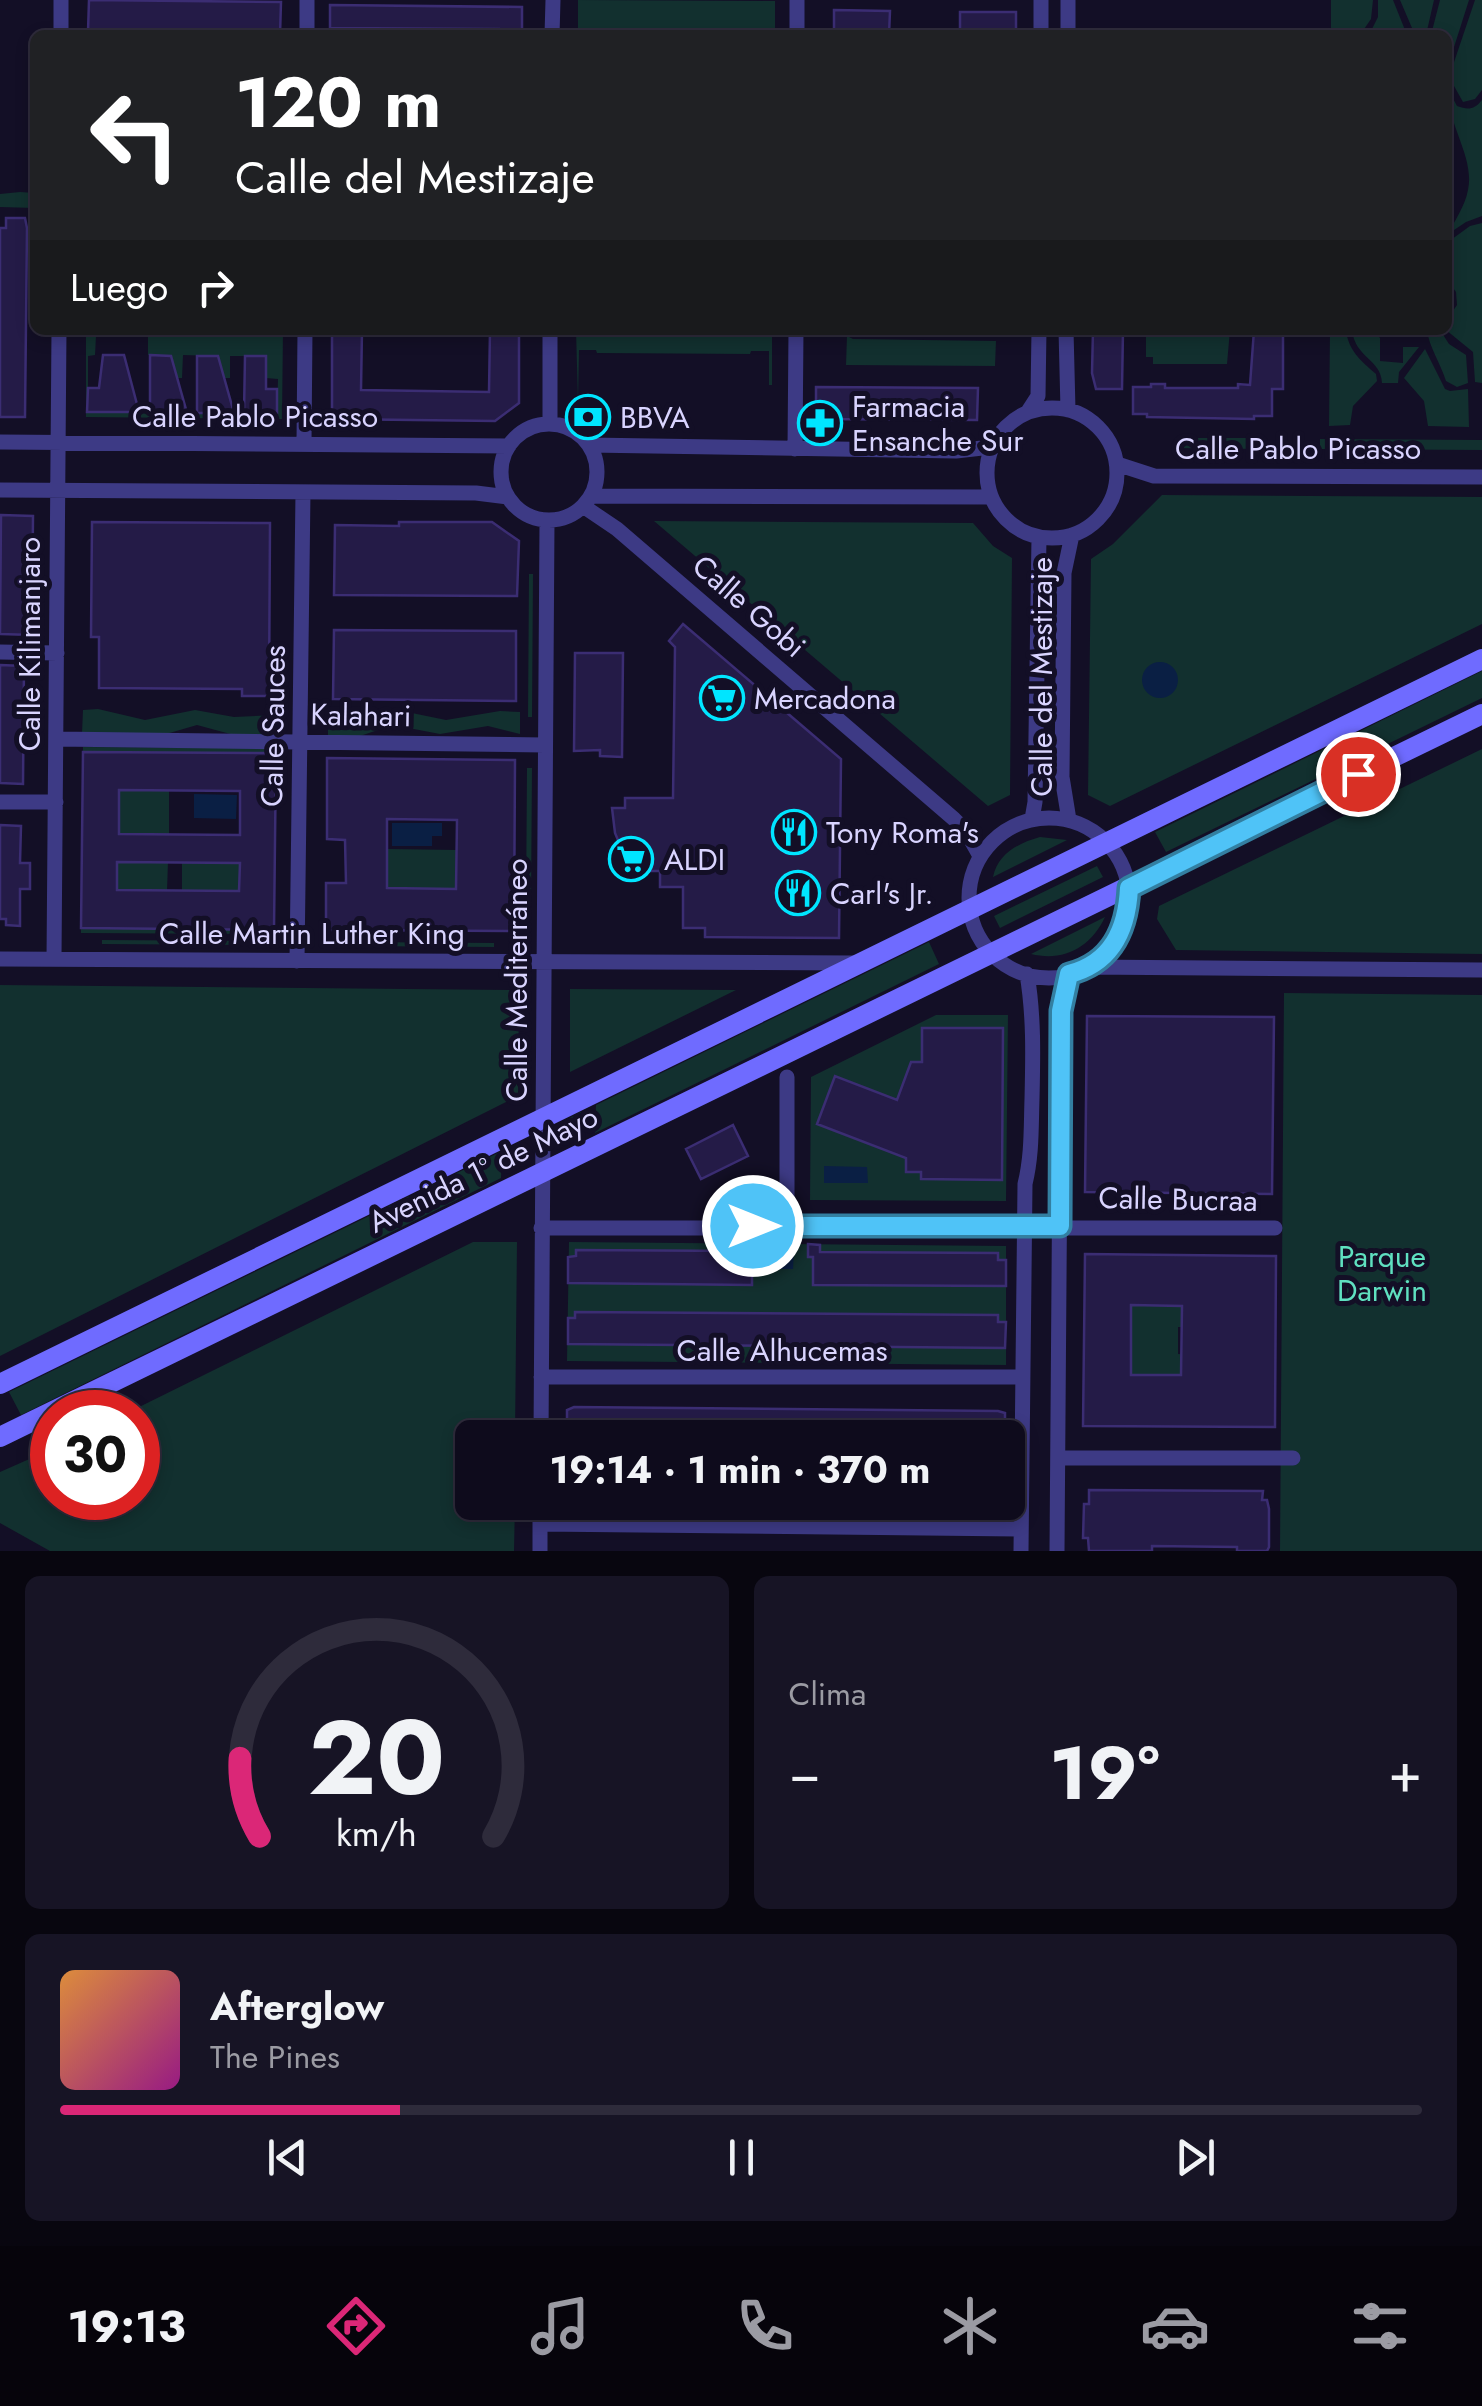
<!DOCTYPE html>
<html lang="es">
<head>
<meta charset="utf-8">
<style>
	body { margin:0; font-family:Jost,sans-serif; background:#171425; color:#f1f3f6; height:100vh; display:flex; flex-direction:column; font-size:38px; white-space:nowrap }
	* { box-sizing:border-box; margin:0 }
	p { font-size:32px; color:#9b9ba3 }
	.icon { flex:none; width:55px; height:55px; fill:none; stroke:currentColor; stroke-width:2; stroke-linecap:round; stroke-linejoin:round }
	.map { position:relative; height:1551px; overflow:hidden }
	.side { display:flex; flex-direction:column; gap:25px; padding:25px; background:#08060f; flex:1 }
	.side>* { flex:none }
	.top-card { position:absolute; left:30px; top:30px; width:1422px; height:305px; border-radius:15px; box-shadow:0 5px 15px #0003,0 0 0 2px #2e2b3b; background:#202124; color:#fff; overflow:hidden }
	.speed { position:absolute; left:30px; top:1390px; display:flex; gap:20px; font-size:50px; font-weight:700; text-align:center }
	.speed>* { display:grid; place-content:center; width:130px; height:130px; border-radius:50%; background:#0e0b1c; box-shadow:0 5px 15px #0003,0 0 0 2px #2e2b3b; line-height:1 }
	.speed .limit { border:15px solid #d22; background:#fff; color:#111 }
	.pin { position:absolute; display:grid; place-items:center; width:85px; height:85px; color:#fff; margin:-42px; border:5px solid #fff; border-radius:50%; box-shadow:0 2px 10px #0007 }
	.me { position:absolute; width:110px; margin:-55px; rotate:90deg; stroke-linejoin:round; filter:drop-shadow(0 0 8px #0008) }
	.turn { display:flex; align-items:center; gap:35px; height:210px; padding:0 40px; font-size:45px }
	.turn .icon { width:130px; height:130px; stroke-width:2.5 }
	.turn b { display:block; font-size:70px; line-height:85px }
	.then { display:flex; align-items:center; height:95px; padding:0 40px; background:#0003; gap:20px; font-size:38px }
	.big { font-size:75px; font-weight:700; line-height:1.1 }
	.side .card { flex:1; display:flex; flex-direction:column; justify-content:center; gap:15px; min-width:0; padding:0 35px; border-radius:15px; background:#171425 }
	.side .dial { align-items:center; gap:0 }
	.dial svg { height:260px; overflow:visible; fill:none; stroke:#2e2b3b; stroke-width:7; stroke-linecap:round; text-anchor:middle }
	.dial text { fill:#f1f3f6; stroke:none }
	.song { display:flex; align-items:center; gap:30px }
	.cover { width:120px; height:120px; border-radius:15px; background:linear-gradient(135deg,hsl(30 70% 55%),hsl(310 70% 35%)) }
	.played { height:10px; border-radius:5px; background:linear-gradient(90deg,#db2777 25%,#2e2b3b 25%) }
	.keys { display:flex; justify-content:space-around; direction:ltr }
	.heat { display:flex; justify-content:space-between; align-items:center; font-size:55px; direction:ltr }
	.side .tiles { flex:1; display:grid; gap:25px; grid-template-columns:1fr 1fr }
	.card:last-child { grid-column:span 2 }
	.trip { position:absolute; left:455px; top:1420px; width:570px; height:100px; border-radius:15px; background:#0e0b1c; box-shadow:0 5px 15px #0003,0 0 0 2px #2e2b3b; font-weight:700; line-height:100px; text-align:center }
	.tab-bar { display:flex; height:160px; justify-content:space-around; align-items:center; background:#06040b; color:#9b9ba3 }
	.tab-bar .icon { width:70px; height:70px }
	.tab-bar .active { color:#db2777 }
	.tab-bar b { font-size:45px; color:#f1f3f6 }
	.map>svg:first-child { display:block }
</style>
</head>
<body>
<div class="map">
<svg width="1482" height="1551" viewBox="0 0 1482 1551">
	<rect width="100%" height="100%" fill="#130f26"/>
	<!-- green -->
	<path fill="#12302f" d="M578,0l197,1v34h-197z
		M1331,0h42l-2,19 -11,16h-29z
		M1378,0h15l14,35h-38l9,-18z
		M1400,0h34l-8,35h-11z
		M1440,0h29l-21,66v-31h-17z
		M1475,0h7v90l-7,9 -12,3 -14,-25z
		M1448,89l9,17c11,4 17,4 25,-6v116l-16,6 -18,12c7,-14 17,-28 20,-44 7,-33 -21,-65 -20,-101z
		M20,192l15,1v15l-35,-1v-13z
		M1482,223v160l-7,-1 -2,-30 -27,-22 2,-12 9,-13 -1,-13 -8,-11v-39l22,-16z
		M86,330h23v6h-13l-1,19 -7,1v56l189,2 1,-35 -12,-1v-22h-36v22h-11v-22l-36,-1 -1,23h-10v-22l-24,-1v-21h12v-4h123l-1,89 -196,-2z
		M576,330h196v55h-3v-34h-18l-1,3 -153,-1 -1,-3h-17l-1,52z
		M1146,330h84l-3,34h-74v-7h-7z
		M1330,330h16c2,20 15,31 30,44l1,7 -24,25 -3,19 -21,1z
		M1352,330h20l8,8v23l23,2v-16h16l-20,25 -1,11h-16c-1,-24 -27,-25 -30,-53z
		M1427,330h13l9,14 17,11 2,28 -11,4 -11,-6c-6,-19 -17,-34 -19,-51z
		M847,336l6,3 143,2 -1,25 -149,-1z
		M1425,349l20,40 5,2 18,-2 1,38 -41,-1 -4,-25 -20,-23z
		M1175,438h90l-1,11 -89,-1z
		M1320,439l162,1v10l-162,-1z
		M1162,495l320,2v127l-372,182 -22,-11 3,-236 22,-15z
		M654,521l319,2 20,23 19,12 -2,237 -22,11z
		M529,574h4l-1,143h-4z
		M1482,671v27l-316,154 -11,-20z
		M98,709l47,11 50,-10 39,7 43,-2v20h-43l-37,-10 -31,9 -84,-1 1,-23z
		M500,711l20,1v22l-32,-8 -48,8 -47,-9 -33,11h-32v-20l47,2 32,-6 39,8z
		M83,747l193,1v5l-193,-1z
		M1482,749v205l-306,-4 -19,-31 2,-13z
		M527,768h5l-1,136h-5z
		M119,790h50v44h-50z
		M1040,837l27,3 -74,37c5,-24 26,-34 47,-40z
		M387,849l70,1 -1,39h-69z
		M117,862h51l-1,29 -50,-1z
		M182,862h58l-1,29h-57z
		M1097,866l6,11 -103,51 -6,-12z
		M1105,917c-14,30 -41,45 -74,37z
		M81,928l193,2v4l-193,-1z
		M102,940l161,1v4l-161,-1z
		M353,942l141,1v4l-141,-1z
		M929,942l10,22 -344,169 1,-28z
		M0,985l519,5 -1,106 -518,260z
		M570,989l166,1 -166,82z
		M1284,993l198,2v556h-202z
		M936,1015h72l-2,186 -196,-1 1,-123z
		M581,1112l-2,28 -14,1 -6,-7 1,-11z
		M502,1151l-1,27 -480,237 -12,-23z
		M473,1242h44l-2,195 -43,1v64l43,1 -1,48h-464l-50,-28v-51l52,-23v49h86v-86h-9z
		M569,1242l437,4v119l-439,-4z
		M1132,1306h65v21h-19v27l19,1 -1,20h-65z"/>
	<!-- water -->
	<path fill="#0a1f44" d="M1142 680a18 18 0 1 1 36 0a18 18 0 1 1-36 0Z
		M194,794l43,1 -1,24 -42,-1z
		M392,823h50v13h-10v10h-40z
		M824,1166l43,1 1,16h-44z
		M764,1250h30l-1,19h-29z"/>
	<!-- building -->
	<path fill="#241b47" stroke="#3b2d73" stroke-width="2.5" fill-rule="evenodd" d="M89,0l192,2 -1,33 -192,-3z
		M330,5l192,2v28h-23v-6l-169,-1z
		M834,10l56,1 -1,24h-55z
		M960,12h56v23h-56z
		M6,218h19l2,10 -2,189h-25v-189h6z
		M332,330h30l-1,60 128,2 1,-62h29v73l-24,18 -163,-2z
		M1093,330h30l-1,59h-26l-4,-16z
		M1254,330h29v59h-11v27h-18v3l-107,-2v-3h-14v-27h18v-3h14v4h73v-4l12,1z
		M103,355h21l15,57h-52l1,-24h11z
		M150,355l21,1 16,57 -37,-1z
		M197,356h21l16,57h-37z
		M245,356h21v33h11v24h-33z
		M816,387l162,1 -1,32 -161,-1z
		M1,515l32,1 -1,119 -32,-1z
		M92,522l178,1 -1,173h-27v-7l-143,-1v-51h-8z
		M399,522h93l27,19 -2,55 -183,-1 1,-70 64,1z
		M683,624l158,135 -2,179 -134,-1v-9h-22v-41h-23v-16h-25l-12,-19 -8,-19 -3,-25h13v-10h48l2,-151 -6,-6z
		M334,630l182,1v70l-183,-2z
		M575,653h48l-1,104 -22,-1v-6l-26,1z
		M0,665l24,1 -1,118 -23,-1z
		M83,752l193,1 -2,177 -193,-2zM119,790l121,1v44l-121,-1zM117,862l123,1 -1,28 -122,-1z
		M327,758l188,2 -1,171 -188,-1v-47h20l-1,-43 -18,-1zM387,819l70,1 -1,69 -69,-1z
		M0,825l21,1 -1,37h10v26h-10v37l-14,-1v-6h-6z
		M1087,1016l187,1 -2,177 -187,-2z
		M922,1028h81l-1,152 -81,-1v-7h-15v-14l-89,-34 18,-48 62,24 14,-38h11z
		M733,1125l15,31 -47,23 -15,-30z
		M808,1244l12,1v7l178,1v7h8v26l-193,-1v-28h-5z
		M576,1250l164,1v3h12v31l-184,-2v-26l8,-1z
		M1085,1254l191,2 -1,171 -192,-1zM1131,1305l51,1 -1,69h-50z
		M575,1312l423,3v7h8l-1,26 -437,-4v-26h7z
		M574,1407l424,4 7,2v22l-438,-4v-21z
		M1089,1490l174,1 -1,9h5l2,9v38l-2,4h-30v-4l-85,-1v5h-63l-1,-13h-5l1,-34h5z"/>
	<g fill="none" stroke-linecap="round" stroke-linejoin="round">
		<!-- street -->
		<path stroke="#3d3a85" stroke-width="15" d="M61,35v-35
			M307,35v-35
			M552,35l1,-35
			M797,35v-35
			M1041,35v-35
			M1068,35v-35
			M1066,330l2,80
			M987 473a65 65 0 1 1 130 0a65 65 0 1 1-130 0Z
			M1027,413l11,-17 1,-66
			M550,423v-93
			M501 472a48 48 0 1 1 96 0a48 48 0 1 1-96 0Z
			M0,442l509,4
			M304,443l1,-113
			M589,445l367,6 35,-4
			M795,449l1,-119
			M1117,464l37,12 328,1
			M0,490l476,3 32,4
			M592,496l399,1
			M583,506l34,23 337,290 12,12 14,25
			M0,652l57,1
			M56,739l489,6
			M0,802h56
			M969 898a80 80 0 1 1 160 0a80 80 0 1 1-160 0Z
			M1032,819l3,-17 4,-265
			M1069,820l-7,-43 2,-204 8,-38
			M0,959l854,4
			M54,959l5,-629
			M297,961l6,-469
			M1088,967l394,3
			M787,1077v148
			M541,1228h734
			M541,1377h481
			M541,1438l6,-916
			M1058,1458h235
			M540,1524l481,5
			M540,1551v-49
			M1021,1551l4,-367c7,-29 6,-55 7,-85 1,-43 2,-83 -5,-125
			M1057,1551l4,-540 8,-37"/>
		<!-- secondary -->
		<path stroke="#6f6bff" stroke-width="20" d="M0,1384l1482,-725
			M0,1437l1482,-723"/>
	</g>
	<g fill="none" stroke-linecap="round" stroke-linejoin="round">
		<defs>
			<path id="route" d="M753,1226h307l1,-215 8,-37c43,-11 58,-45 60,-86l229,-114"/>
		</defs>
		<!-- route casing -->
		<use href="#route" stroke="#337fa1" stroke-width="25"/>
		<!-- route -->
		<use href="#route" stroke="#4fc3f7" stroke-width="18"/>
	</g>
	<!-- icons -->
	<defs>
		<symbol id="bank-ring" viewBox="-11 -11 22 22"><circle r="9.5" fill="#130f26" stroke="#00e5ff" stroke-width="1.5"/><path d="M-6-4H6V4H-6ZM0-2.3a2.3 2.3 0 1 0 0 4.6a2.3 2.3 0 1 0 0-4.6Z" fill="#00e5ff"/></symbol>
		<symbol id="pharmacy-ring" viewBox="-11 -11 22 22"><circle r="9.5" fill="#130f26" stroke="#00e5ff" stroke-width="1.5"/><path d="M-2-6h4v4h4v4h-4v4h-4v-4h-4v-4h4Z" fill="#00e5ff"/></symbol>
		<symbol id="supermarket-ring" viewBox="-11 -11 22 22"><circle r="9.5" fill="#130f26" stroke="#00e5ff" stroke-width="1.5"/><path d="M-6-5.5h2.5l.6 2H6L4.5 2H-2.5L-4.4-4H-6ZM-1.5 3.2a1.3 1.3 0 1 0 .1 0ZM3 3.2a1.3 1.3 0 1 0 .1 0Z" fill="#00e5ff"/></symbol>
		<symbol id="restaurant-ring" viewBox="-11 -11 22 22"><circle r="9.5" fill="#130f26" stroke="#00e5ff" stroke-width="1.5"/><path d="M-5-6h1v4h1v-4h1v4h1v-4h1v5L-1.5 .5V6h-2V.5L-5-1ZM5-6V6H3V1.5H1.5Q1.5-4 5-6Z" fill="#00e5ff"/></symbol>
	</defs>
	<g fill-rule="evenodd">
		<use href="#bank-ring" x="563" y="392" width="50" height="50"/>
		<use href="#pharmacy-ring" x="795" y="398" width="50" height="50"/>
		<use href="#supermarket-ring" x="697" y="673" width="50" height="50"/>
		<use href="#restaurant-ring" x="769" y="807" width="50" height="50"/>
		<use href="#supermarket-ring" x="606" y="834" width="50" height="50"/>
		<use href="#restaurant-ring" x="773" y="868" width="50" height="50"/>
	</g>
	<g text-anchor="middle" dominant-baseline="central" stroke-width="10" stroke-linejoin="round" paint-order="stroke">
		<!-- poi labels -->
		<g font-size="30" fill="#d9d4ff" stroke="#130f26" text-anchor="start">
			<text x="852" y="406">Farmacia<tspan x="852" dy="34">Ensanche Sur</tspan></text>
			<text x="620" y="417">BBVA</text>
			<text x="754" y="698">Mercadona</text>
			<text x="826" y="832">Tony Roma's</text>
			<text x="664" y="859">ALDI</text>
			<text x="830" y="893">Carl's Jr.</text>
		</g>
		<!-- street labels -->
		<g font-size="30" fill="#d9d4ff" stroke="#130f26">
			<text x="255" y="416">Calle Pablo Picasso</text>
			<text x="1298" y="448">Calle Pablo Picasso</text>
			<text transform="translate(749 606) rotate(41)">Calle Gobi</text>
			<text transform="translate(29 644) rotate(-90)">Calle Kilimanjaro</text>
			<text transform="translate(1041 677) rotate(-90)">Calle del Mestizaje</text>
			<text transform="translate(361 715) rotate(1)">Kalahari</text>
			<text transform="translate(273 726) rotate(-89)">Calle Sauces</text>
			<text x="312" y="933">Calle Martin Luther King</text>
			<text transform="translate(516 980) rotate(-90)">Calle Mediterráneo</text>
			<text transform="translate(483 1169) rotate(-26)">Avenida 1º de Mayo</text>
			<text transform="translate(1178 1199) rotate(1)">Calle Bucraa</text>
			<text x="782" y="1350">Calle Alhucemas</text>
		</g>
		<!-- park labels -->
		<g font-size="30" fill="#5fe0c0" stroke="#130f26">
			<text x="1382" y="1256">Parque<tspan x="1382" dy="34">Darwin</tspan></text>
		</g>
	</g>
</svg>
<div class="speed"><div class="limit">30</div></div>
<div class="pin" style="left:1358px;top:774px;background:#d93025"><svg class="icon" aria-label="arrive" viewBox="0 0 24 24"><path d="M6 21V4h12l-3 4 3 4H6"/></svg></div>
<svg class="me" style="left:753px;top:1226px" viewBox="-20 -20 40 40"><circle r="17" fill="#4fc3f7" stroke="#fff" stroke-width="3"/><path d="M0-11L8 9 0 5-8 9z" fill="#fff"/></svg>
<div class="trip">19:14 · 1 min · 370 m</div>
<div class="top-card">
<div class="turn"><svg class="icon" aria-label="left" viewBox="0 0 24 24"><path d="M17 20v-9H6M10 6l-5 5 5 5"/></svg><div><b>120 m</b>Calle del Mestizaje</div></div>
<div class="then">Luego<svg class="icon" aria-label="right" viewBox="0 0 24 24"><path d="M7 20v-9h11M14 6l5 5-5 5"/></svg></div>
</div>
</div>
<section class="side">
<div class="tiles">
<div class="card dial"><svg viewBox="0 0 100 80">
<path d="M14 69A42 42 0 1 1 86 69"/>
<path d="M14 69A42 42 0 0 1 8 45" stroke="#db2777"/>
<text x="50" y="56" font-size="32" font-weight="700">20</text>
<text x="50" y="72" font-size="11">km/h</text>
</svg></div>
<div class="card"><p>Clima</p>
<div class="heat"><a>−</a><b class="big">19°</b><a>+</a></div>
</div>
<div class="card">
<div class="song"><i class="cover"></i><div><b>Afterglow</b><p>The Pines</p></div></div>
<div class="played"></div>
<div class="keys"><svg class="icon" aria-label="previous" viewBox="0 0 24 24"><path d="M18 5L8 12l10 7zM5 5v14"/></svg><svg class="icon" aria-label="pause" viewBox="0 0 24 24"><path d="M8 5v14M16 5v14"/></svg><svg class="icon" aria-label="next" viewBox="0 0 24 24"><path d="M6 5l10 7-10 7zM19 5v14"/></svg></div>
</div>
</div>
</section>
<nav class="tab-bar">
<b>19:13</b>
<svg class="icon active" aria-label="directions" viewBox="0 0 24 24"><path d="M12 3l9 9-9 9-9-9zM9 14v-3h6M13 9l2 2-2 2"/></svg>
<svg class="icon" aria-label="music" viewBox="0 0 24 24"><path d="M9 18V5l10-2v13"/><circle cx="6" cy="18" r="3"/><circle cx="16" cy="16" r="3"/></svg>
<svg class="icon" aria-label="phone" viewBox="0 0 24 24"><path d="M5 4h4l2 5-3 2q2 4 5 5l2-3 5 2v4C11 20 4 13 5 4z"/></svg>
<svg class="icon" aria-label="climate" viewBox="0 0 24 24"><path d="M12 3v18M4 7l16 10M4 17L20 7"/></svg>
<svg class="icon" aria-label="car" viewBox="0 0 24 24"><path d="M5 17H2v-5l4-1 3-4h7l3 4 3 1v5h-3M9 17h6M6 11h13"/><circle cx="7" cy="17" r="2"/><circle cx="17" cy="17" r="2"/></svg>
<svg class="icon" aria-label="filters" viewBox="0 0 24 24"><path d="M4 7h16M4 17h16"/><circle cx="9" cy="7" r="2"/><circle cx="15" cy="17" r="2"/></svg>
</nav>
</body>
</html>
